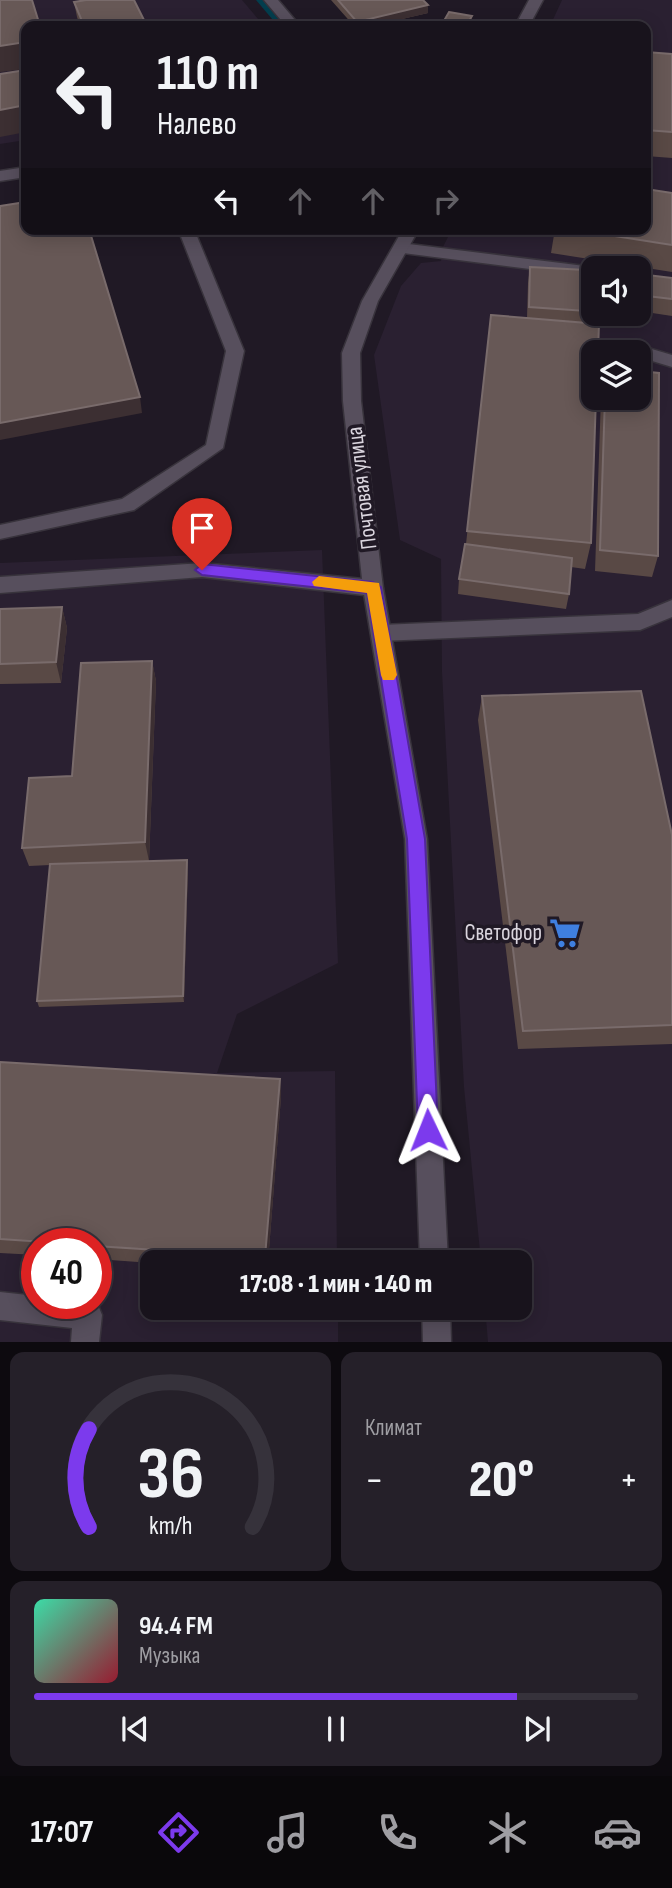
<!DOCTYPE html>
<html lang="ru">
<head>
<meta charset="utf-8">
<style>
	body { margin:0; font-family:"Sofia Sans Condensed",sans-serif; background:#252029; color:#f1f3f6; height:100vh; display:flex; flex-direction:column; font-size:26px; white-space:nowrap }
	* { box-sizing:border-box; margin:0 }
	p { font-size:23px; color:#9f9ea3 }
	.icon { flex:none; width:38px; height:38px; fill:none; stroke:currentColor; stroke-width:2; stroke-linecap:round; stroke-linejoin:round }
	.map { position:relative; height:1342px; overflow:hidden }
	.sheet { display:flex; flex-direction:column; gap:10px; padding:10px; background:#0d0a0f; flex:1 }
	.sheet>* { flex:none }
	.hud { position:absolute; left:21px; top:21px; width:630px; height:214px; border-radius:14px; box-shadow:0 4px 18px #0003,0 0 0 2px #36323b; background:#18131c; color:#f1f3f6; overflow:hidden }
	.controls { position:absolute; left:581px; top:256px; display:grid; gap:14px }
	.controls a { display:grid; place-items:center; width:70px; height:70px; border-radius:14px; background:#18131c; box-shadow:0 4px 18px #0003,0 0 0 2px #36323b; font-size:35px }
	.speed { position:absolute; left:21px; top:1228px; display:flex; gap:14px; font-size:35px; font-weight:700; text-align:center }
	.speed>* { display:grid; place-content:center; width:91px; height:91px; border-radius:50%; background:#18131c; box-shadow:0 4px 18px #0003,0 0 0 2px #36323b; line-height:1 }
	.speed .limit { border:10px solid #d22; background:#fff; color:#111 }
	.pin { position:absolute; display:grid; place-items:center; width:60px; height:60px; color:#fff; margin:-72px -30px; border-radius:50% 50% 50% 0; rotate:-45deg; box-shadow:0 0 7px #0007 }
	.pin .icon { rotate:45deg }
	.me { position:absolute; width:77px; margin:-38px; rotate:358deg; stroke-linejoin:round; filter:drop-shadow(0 0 5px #0008) }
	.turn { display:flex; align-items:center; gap:24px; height:147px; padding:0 21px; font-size:32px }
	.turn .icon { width:91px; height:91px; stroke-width:2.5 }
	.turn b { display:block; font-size:49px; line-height:60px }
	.lanes { display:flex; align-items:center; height:66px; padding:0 21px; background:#0003; justify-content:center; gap:35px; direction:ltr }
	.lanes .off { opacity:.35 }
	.big { font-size:52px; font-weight:800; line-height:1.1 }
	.sheet .card { flex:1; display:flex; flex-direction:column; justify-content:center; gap:10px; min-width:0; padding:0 24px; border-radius:14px; background:#252029 }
	.sheet .dial { align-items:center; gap:0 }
	.dial svg { height:182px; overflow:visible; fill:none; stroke:#36323b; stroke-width:7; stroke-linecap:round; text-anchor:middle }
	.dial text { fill:#f1f3f6; stroke:none }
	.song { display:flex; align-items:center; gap:21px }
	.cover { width:84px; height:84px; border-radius:10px; background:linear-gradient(135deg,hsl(160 70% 55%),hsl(350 70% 35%)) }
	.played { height:7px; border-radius:4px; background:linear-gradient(90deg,#7c3aed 80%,#36323b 80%) }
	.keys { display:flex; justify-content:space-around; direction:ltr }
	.heat { display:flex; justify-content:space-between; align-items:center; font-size:38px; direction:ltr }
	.sheet .tiles { flex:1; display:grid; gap:10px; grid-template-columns:1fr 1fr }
	.card:last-child { grid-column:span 2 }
	.trip { position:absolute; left:140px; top:1250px; width:392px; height:70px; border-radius:14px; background:#18131c; box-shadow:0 4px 18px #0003,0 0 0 2px #36323b; font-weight:800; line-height:70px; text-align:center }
	.menu { display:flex; height:112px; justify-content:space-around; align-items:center; background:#0a080b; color:#9f9ea3 }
	.menu .icon { width:49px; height:49px }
	.menu .on { color:#7c3aed }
	.menu b { font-size:32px; color:#f1f3f6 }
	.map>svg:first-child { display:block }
</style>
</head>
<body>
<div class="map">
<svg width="672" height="1342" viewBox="0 0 672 1342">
	<rect width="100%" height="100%" fill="#201925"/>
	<!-- built -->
	<path fill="#2a2031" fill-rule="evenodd" d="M0,0h242l22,26h-238v114l-26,4z
		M562,0h110v1342h-184l-3,-35h35v-45h-39l-17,-175 -22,-415 -1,-113 -41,-19 -26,-185 27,-69 20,-23 20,-2 2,-14 9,-18h194v-203h-96zM593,268h46v45h-46zM593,352h46v45h-46z
		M322,550l16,413 -101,51 -20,59 118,-2 2,191h-185v45h186v35h-338v-779zM37,1244h59v60h-59z"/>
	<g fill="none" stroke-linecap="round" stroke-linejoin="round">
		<!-- stream -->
		<path fill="#033d4d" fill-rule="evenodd" d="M256,0h7l21,26h-6z"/>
		<defs>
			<path id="service" d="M26,167v10l-26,4v-10z
				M178,229h16l50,122 -21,97 -89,62 -134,29v-14l122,-26 84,-54 20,-94z
				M401,243l192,24 3,1h-3v9l-198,-25v-8z
				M635,344l37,11v12l-33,-10v-5h-12l2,-6z
				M202,563l171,17 7,3 3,5 -3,5 -7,3 -171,-19 -202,16v-16z
				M672,600v17l-32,13 -259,11 -7,-2 -3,-6 3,-6 7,-2 257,-11z
				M0,1292l37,4v8l61,1 4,10 -3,27h-28l1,-14 -72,-8z"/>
			<path id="minor" d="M264,0h14l22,26h-14z"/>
			<path id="tertiary" d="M529,0h14l-14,26h-14z
				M403,229h16l-41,72 -18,52 1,48 22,187 44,251 21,423h-28l-15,-423 -42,-251 -20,-187 -1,-48 20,-52z
				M422,1307h28l1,35h-28z"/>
		</defs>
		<!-- service casing -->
		<use href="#service" stroke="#38333c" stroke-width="3"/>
		<!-- minor casing -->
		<use href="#minor" stroke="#38333c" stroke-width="3"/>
		<!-- tertiary casing -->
		<use href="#tertiary" stroke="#38333c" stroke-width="3"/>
		<!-- service -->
		<use href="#service" fill="#574f5d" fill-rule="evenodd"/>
		<!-- minor -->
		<use href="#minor" fill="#574f5d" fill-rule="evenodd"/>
		<!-- tertiary -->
		<use href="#tertiary" fill="#574f5d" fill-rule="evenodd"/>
	</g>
	<!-- wall -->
	<path fill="#594945" d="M331,0h92l5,13 -56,13h-18z
		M74,2l73,24h-67l-3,-9z
		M646,52l26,2v104l-26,-2z
		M672,193v79l-121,-19 4,-24h91z
		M530,267l56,44 -2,12 7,220 -6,26 -14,-2 -2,27 -3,15 -108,-15 1,-15 7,-35 25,-229 36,3 1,-35z
		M639,274l33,4v38l-33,-5z
		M601,397h38l19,159 -6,21 -57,-6z
		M62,607l5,21 -6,55 -61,1v-75z
		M152,661l4,20 -7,180 38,-1 1,7 -4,135 -145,5 -2,-6 13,-136 -21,1 -7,-18z
		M482,696l190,139v209l-154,5 -40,-329z
		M0,1062l280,17 1,18 -13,165h-116v1l-56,-4v-15h-59v11l-37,-2z"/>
	<!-- shaded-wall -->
	<path fill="#3c2f32" d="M428,5v8l-56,13h-15v-4z
		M472,16l-1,10h-5z
		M26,42v27l-26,3v-26z
		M26,105v27l-26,5v-27z
		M140,397l2,16 -142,27v-17z
		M62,607l5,21 -6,55 -5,-21z
		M152,661l4,20 -7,180 -4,-19z
		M187,860l1,7 -4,135 -1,-6z
		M280,1079l1,18 -13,165h-3v-5z"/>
	<!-- building -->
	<path fill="#675856" stroke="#796b6b" stroke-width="2" d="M0,0h32l8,26h-14v16l-26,4z
		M86,0h48l13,26h-63l-10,-24z
		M338,0h85l5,5 -71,17z
		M449,12l23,4 -6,10h-25z
		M646,52l26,2v78l-26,-2z
		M26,70v35l-26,5v-36z
		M646,189l26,4v52l-102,-16h76z
		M26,202v27h63l51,168 -140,26v-217z
		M530,267l55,3 1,41 -57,-4z
		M639,274l33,4v21l-33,-4z
		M491,315l108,9 -1,28h-5v45h3l-5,146 -124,-12z
		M639,371l20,2 -1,183 -58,-6 5,-153h34z
		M465,544l107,14 -3,36 -110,-15z
		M62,607l-6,55 -56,2v-55z
		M152,661l-7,181 -123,6 7,-70 43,-2 9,-113z
		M641,691l31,144v190l-149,6 -41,-335z
		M187,860l-4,136 -146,5 13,-137z
		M0,1062l280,17 -15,178 -169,-11v-2h-22l-74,-5z"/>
	<!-- route -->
	<path fill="#7c3aed" stroke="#51269a" stroke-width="2" d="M202,564l171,18 8,5 44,252 13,291 -3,7 -7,3 -7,-3 -3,-7 -11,-291 -40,-246 -165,-18 -7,-5z"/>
	<!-- slow -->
	<path fill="#f59e0b" d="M319,576l60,7 18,92 -3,5h-11l-2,-5 -14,-82 -53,-7 -2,-4z"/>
	<!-- icons -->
	<defs>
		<symbol id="supermarket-bare" viewBox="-9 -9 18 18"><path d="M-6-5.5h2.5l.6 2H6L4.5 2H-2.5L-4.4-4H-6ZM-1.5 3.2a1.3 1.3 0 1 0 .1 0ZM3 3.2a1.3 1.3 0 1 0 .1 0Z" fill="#3f7fe0" stroke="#201925" stroke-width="2.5" paint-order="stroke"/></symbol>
	</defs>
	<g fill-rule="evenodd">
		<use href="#supermarket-bare" x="543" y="911" width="44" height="44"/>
	</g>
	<g text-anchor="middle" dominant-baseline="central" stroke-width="7" stroke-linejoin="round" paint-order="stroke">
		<!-- street labels -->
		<g font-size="23" fill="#dad5de" stroke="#201925">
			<text transform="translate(362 488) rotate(-97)">Почтовая улица</text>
		</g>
		<!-- poi labels -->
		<g font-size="23" fill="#dad5de" stroke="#201925" text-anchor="end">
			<text x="542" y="933">Светофор</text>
		</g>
	</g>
</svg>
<div class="controls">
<a><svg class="icon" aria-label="sound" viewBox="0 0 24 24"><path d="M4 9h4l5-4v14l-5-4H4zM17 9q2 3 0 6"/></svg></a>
<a><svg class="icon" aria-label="layers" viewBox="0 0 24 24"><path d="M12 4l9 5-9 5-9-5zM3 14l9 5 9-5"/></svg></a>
</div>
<div class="speed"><div class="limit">40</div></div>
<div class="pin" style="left:202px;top:570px;background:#d93025"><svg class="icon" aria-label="arrive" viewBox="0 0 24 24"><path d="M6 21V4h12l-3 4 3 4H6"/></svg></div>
<svg class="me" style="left:428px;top:1130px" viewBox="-20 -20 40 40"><path d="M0-17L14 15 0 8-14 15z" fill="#7c3aed" stroke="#fff" stroke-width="4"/></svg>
<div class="trip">17:08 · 1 мин · 140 m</div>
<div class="hud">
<div class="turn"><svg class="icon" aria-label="left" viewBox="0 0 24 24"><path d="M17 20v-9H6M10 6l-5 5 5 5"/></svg><div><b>110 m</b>Налево</div></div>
<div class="lanes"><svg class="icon" aria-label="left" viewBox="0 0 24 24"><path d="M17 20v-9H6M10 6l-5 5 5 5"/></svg><svg class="icon off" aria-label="ahead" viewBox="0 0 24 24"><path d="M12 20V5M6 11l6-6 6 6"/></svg><svg class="icon off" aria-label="ahead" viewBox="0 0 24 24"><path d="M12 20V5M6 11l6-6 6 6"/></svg><svg class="icon off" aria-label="right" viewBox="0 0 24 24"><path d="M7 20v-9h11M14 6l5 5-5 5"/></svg></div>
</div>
</div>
<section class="sheet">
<div class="tiles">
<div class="card dial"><svg viewBox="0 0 100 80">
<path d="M14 69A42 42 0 1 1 86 69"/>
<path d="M14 69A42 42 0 0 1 14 26" stroke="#7c3aed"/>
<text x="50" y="56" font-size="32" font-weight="700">36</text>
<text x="50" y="72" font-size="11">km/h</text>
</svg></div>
<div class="card"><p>Климат</p>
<div class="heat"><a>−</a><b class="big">20°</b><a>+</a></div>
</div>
<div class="card">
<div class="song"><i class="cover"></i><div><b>94.4 FM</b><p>Музыка</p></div></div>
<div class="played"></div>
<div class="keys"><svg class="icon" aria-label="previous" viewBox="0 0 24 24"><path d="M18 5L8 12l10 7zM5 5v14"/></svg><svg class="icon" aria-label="pause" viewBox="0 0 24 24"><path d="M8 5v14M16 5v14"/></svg><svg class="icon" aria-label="next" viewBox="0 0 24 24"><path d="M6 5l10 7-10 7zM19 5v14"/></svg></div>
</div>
</div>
</section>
<nav class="menu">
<b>17:07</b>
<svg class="icon on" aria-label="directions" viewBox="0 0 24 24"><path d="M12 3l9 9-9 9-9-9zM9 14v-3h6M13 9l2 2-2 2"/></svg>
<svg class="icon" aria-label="music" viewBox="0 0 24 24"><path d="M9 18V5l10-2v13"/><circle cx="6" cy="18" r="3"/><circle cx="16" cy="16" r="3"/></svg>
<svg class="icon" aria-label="phone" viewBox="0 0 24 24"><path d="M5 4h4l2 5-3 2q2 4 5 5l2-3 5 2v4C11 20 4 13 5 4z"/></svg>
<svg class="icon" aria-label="climate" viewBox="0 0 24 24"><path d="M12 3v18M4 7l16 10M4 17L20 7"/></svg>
<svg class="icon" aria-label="car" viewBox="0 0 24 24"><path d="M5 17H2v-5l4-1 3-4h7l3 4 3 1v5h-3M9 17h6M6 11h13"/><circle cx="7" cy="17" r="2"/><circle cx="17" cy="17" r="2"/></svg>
</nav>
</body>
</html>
